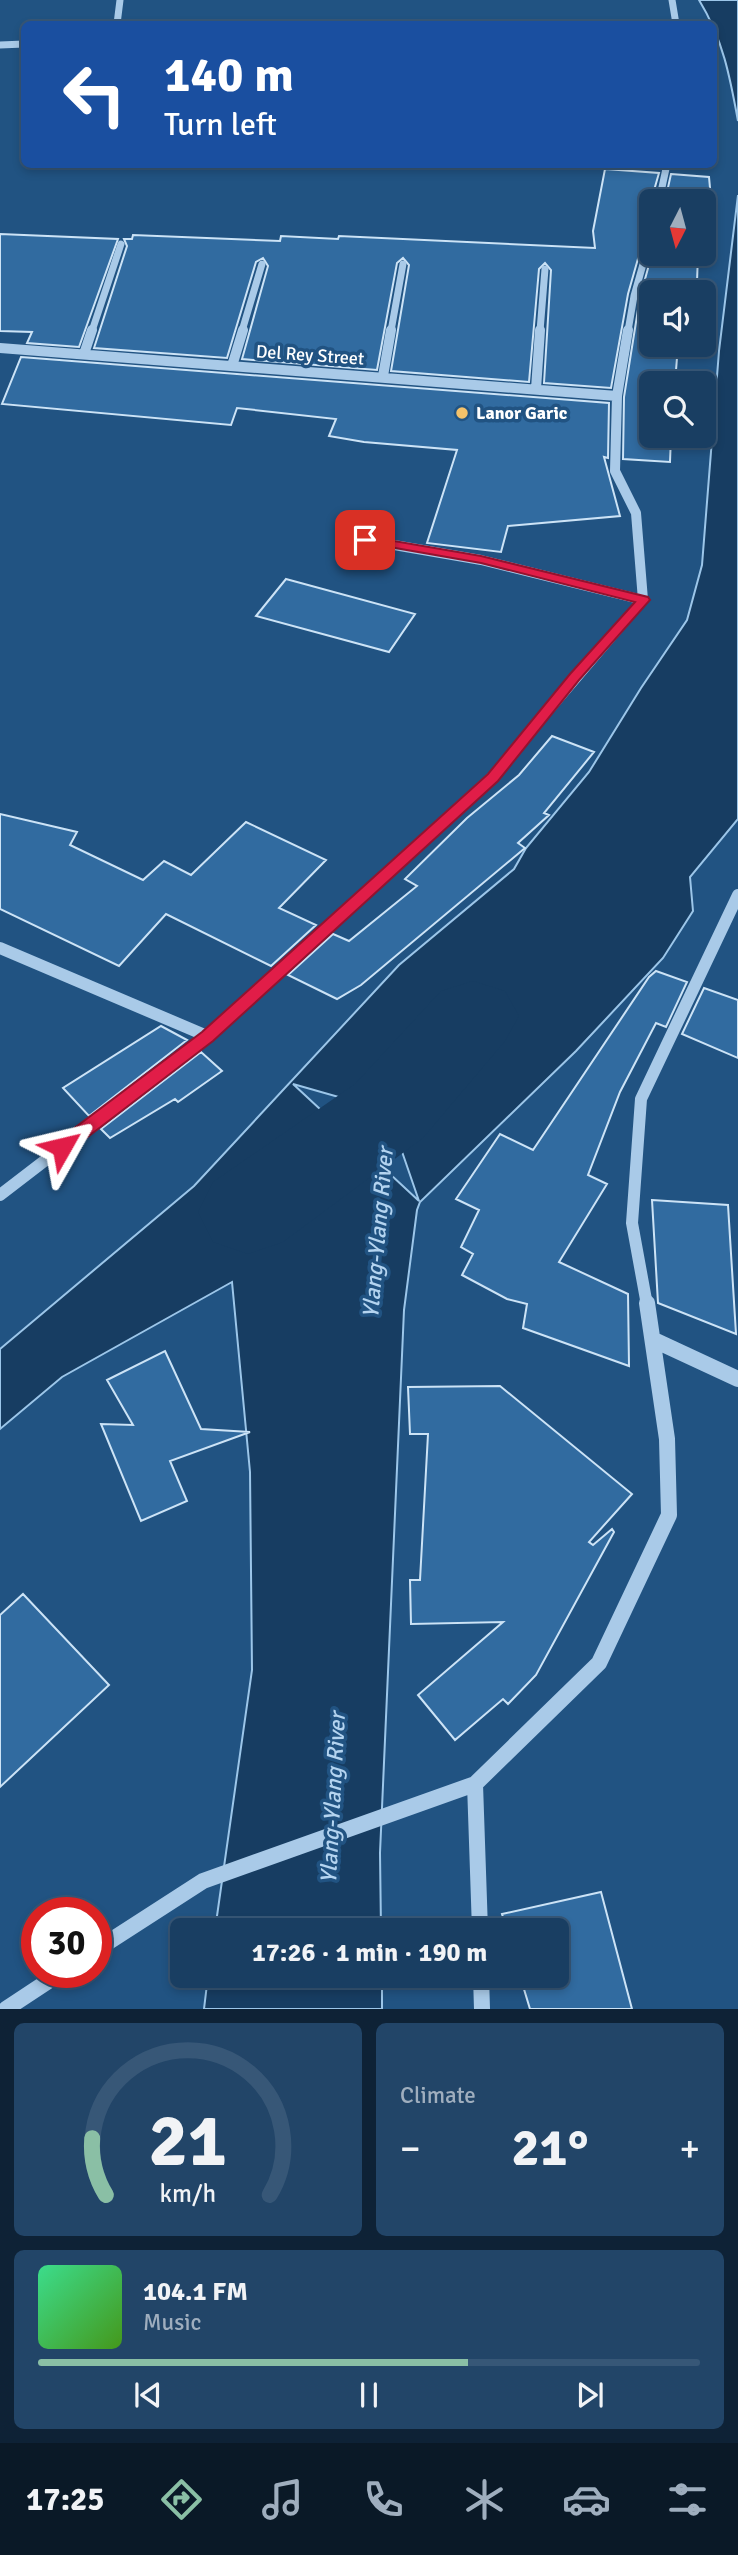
<!DOCTYPE html>
<html lang="en">
<head>
<meta charset="utf-8">
<style>
	body { margin:0; font-family:Signika,sans-serif; background:#224568; color:#f1f3f6; height:100vh; display:flex; flex-direction:column; font-size:26px; white-space:nowrap }
	* { box-sizing:border-box; margin:0 }
	p { font-size:23px; color:#9faebe }
	.icon { flex:none; width:38px; height:38px; fill:none; stroke:currentColor; stroke-width:2; stroke-linecap:round; stroke-linejoin:round }
	.map { position:relative; height:2009px; overflow:hidden }
	.side { display:flex; flex-direction:column; gap:14px; padding:14px; background:#0e2236; flex:1 }
	.side>* { flex:none }
	.banner { position:absolute; left:21px; top:21px; width:696px; height:147px; border-radius:10px; box-shadow:0 4px 10px #0003,0 0 0 2px #375777; background:#1a4fa0; color:#fff; overflow:hidden }
	.needle { width:46px; rotate:186deg }
	.buttons { position:absolute; left:639px; top:189px; display:grid; gap:14px }
	.buttons a { display:grid; place-items:center; width:77px; height:77px; border-radius:10px; background:#193e62; box-shadow:0 4px 10px #0003,0 0 0 2px #375777; font-size:35px }
	.speed { position:absolute; left:21px; top:1897px; display:flex; gap:14px; font-size:35px; font-weight:700; text-align:center }
	.speed>* { display:grid; place-content:center; width:91px; height:91px; border-radius:50%; background:#193e62; box-shadow:0 4px 10px #0003,0 0 0 2px #375777; line-height:1 }
	.speed .limit { border:10px solid #d22; background:#fff; color:#111 }
	.pin { position:absolute; display:grid; place-items:center; width:60px; height:60px; color:#fff; margin:-30px; border-radius:14px; box-shadow:0 4px 10px #0006 }
	.me { position:absolute; width:77px; margin:-38px; rotate:53deg; stroke-linejoin:round; filter:drop-shadow(0 0 5px #0008) }
	.turn { display:flex; align-items:center; gap:24px; height:147px; padding:0 28px; font-size:32px }
	.turn .icon { width:91px; height:91px; stroke-width:2.5 }
	.turn b { display:block; font-size:49px; line-height:60px }
	.big { font-size:52px; font-weight:800; line-height:1.1 }
	.side .widget { flex:1; display:flex; flex-direction:column; justify-content:center; gap:10px; min-width:0; padding:0 24px; border-radius:10px; background:#224568 }
	.side .dial { align-items:center; gap:0 }
	.dial svg { height:182px; overflow:visible; fill:none; stroke:#375777; stroke-width:7; stroke-linecap:round; text-anchor:middle }
	.dial text { fill:#f1f3f6; stroke:none }
	.song { display:flex; align-items:center; gap:21px }
	.cover { width:84px; height:84px; border-radius:10px; background:linear-gradient(135deg,hsl(150 70% 55%),hsl(100 70% 35%)) }
	.played { height:7px; border-radius:4px; background:linear-gradient(90deg,#8abfa5 65%,#375777 65%) }
	.keys { display:flex; justify-content:space-around; direction:ltr }
	.heat { display:flex; justify-content:space-between; align-items:center; font-size:38px; direction:ltr }
	.side .tiles { flex:1; display:grid; gap:14px; grid-template-columns:1fr 1fr }
	.widget:last-child { grid-column:span 2 }
	.trip { position:absolute; left:170px; top:1918px; width:399px; height:70px; border-radius:10px; background:#193e62; box-shadow:0 4px 10px #0003,0 0 0 2px #375777; font-weight:800; line-height:70px; text-align:center }
	.tabs { display:flex; height:112px; justify-content:space-around; align-items:center; background:#0a1927; color:#9faebe }
	.tabs .icon { width:49px; height:49px }
	.tabs .selected { color:#8abfa5 }
	.tabs b { font-size:32px; color:#f1f3f6 }
	.map>svg:first-child { display:block }
</style>
</head>
<body>
<div class="map">
<svg width="738" height="2009" viewBox="0 0 738 2009">
	<rect width="100%" height="100%" fill="#215382"/>
	<!-- water -->
	<path fill="#173d62" stroke="#9cc6e9" stroke-width="2" fill-rule="evenodd" d="M699,0h39v121c-8,-44 -15,-82 -39,-121z
		M738,195v624l-48,58 3,34 -30,47 -87,93 -156,151 -3,8 -13,100 -24,543 1,77h-166l37,-260 -2,-198 -18,-190 -170,95 -62,52v-80l194,-163 205,-221 115,-96 12,-21 63,-76 52,-84 46,-68 15,-55 17,-214zM293,1084l95,27 31,90z
		M208,1976h174v33h-178z"/>
	<g fill="none" stroke-linecap="round" stroke-linejoin="round">
		<!-- river -->
		<path fill="#173d62" fill-rule="evenodd" d="M473,981l32,10 14,25 -14,25 -82,97 -140,104 -35,12 -35,-12 -15,-30 15,-30 142,-98 86,-93z"/>
	</g>
	<!-- building -->
	<path fill="#316ba0" stroke="#cce3f6" stroke-width="2" d="M605,169l54,4 -8,28v29l-6,4 -17,60 -17,94 -67,-5 7,-113 -6,-7 -6,6 -10,113 -138,-11 18,-106 -6,-7 -6,5 -20,107 -135,-11 26,-93 -5,-8 -7,4 -29,96 -133,-10 33,-102 -3,-7h8l1,-4 147,6 1,-5 57,3 1,-3 256,12 -2,-17z
		M671,174l38,3 2,22 -3,40h-4v-38h-39z
		M0,234l118,5 -39,108 -52,-4 5,-11 -32,-1z
		M652,254h46l-1,28 -13,-1v11h-33v53h27l-3,38h-24v53h20l-1,26 -47,-3 1,-62 16,-100z
		M21,357l588,46 -1,55 -4,-1 16,59 -112,10 -7,26 -74,-9 30,-93 -93,-8 -35,-6 7,-17 -99,-11 -6,17 -229,-21z
		M286,579l129,35 -26,38 -133,-36z
		M552,736l42,16 -50,61 5,2 -31,28 7,5 -164,137 -24,14 -49,-24 45,-41 16,7 68,-55 -12,-7 62,-61 52,-43z
		M0,814l77,18 -7,13 73,35 21,-19 27,14 55,-53 80,38 -47,48 37,17 -45,41 -105,-52 -47,52 -119,-57z
		M656,971l31,11 -21,45 -10,-4 -36,69 -32,83 19,9 -48,78 69,32 1,72 -106,-38 4,-24 -20,-5 -45,-24 11,-21 -12,-7 18,-37 -23,-11 44,-65 33,16 116,-173z
		M704,988l34,12v58l-56,-24z
		M161,1026l26,14 -98,76 -26,-28z
		M201,1052l21,19 -44,31 -3,-3 -65,39 -9,-9z
		M652,1200l76,5 8,129 -78,-31z
		M165,1351l36,78 49,3 -80,29 17,40 -46,20 -40,-97 32,1 -26,-45z
		M500,1386l132,108 -43,48 4,3 19,-16 2,3 -78,143 -28,29 -5,-5 -48,41 -37,-45 85,-73 -92,2 -1,-44h10l8,-146h-18l-2,-47z
		M23,1594l86,91 -109,102v-172z
		M601,1892l31,117h-102l-10,-33h36v-46h-49l-5,-16z"/>
	<g fill="none" stroke-linecap="round" stroke-linejoin="round">
		<!-- minor-far3 -->
		<path stroke="#a9cae8" stroke-width="7" d="M672,0l4,24
			M117,24l3,-24
			M0,45l24,-1
			M659,201l8,-37
			M92,331l29,-87
			M242,331l20,-67
			M391,331l12,-67
			M540,331l5,-62
			M628,331l6,-35 17,-60"/>
		<!-- minor-far2 -->
		<path stroke="#a9cae8" stroke-width="10" d="M0,348l617,48
			M84,354l8,-24
			M232,366l11,-36
			M383,376l8,-46
			M536,389l4,-59
			M365,540l116,20 162,40
			M509,757l134,-157 -7,-87 -21,-42 2,-75 11,-66"/>
		<!-- minor-far1 -->
		<path stroke="#a9cae8" stroke-width="12" d="M0,948l207,88
			M0,1195l207,-159 286,-259 18,-22
			M647,1305l-15,-82 9,-124 97,-204"/>
		<!-- minor -->
		<path stroke="#a9cae8" stroke-width="16" d="M654,1340l84,39
			M475,1784l5,146
			M96,1950l107,-69 272,-97 124,-121 70,-148 -2,-76 -20,-136
			M481,1976l1,33
			M6,2009l56,-37"/>
	</g>
	<!-- route -->
	<path fill="#e11d48" stroke="#92132f" stroke-width="2" d="M365,536l116,20 167,41 2,3 -71,80 -81,101 -285,260 -145,111h-12l-2,-5 2,-5 146,-110 286,-258 82,-100 65,-72 -154,-39 -120,-21 -2,-2z"/>
	<!-- markers -->
	<circle fill="#f4c26a" stroke="#215382" stroke-width="2.5" cx="462" cy="413" r="7"/>
	<g text-anchor="middle" dominant-baseline="central" stroke-width="7" stroke-linejoin="round" paint-order="stroke">
		<!-- far-street labels -->
		<g font-size="18" fill="#fff" stroke="#215382">
			<text transform="translate(310 355) rotate(4)">Del Rey Street</text>
		</g>
		<!-- far-poi labels -->
		<g font-size="18" font-weight="bold" fill="#fff" stroke="#215382" text-anchor="start">
			<text x="476" y="413">Lanor Garic</text>
		</g>
		<!-- water labels -->
		<g font-size="23" font-style="italic" fill="#b4d4f0" stroke="#215382">
			<text transform="translate(378 1233) rotate(-85)">Ylang-Ylang River</text>
			<text transform="translate(333 1798) rotate(-87)">Ylang-Ylang River</text>
		</g>
	</g>
</svg>
<div class="buttons">
<a><svg class="needle" viewBox="-14 -14 28 28"><path d="M0-13l5 13h-10z" fill="#e53935"/><path d="M0 13l5-13h-10z" fill="#9faebe"/></svg></a>
<a><svg class="icon" aria-label="sound" viewBox="0 0 24 24"><path d="M4 9h4l5-4v14l-5-4H4zM17 9q2 3 0 6"/></svg></a>
<a><svg class="icon" aria-label="search" viewBox="0 0 24 24"><circle cx="10" cy="10" r="6"/><path d="M15 15l6 6"/></svg></a>
</div>
<div class="speed"><div class="limit">30</div></div>
<div class="pin" style="left:365px;top:540px;background:#d93025"><svg class="icon" aria-label="arrive" viewBox="0 0 24 24"><path d="M6 21V4h12l-3 4 3 4H6"/></svg></div>
<svg class="me" style="left:62px;top:1147px" viewBox="-20 -20 40 40"><path d="M0-17L14 15 0 8-14 15z" fill="#e11d48" stroke="#fff" stroke-width="4"/></svg>
<div class="trip">17:26 · 1 min · 190 m</div>
<div class="banner">
<div class="turn"><svg class="icon" aria-label="left" viewBox="0 0 24 24"><path d="M17 20v-9H6M10 6l-5 5 5 5"/></svg><div><b>140 m</b>Turn left</div></div>
</div>
</div>
<section class="side">
<div class="tiles">
<div class="widget dial"><svg viewBox="0 0 100 80">
<path d="M14 69A42 42 0 1 1 86 69"/>
<path d="M14 69A42 42 0 0 1 8 44" stroke="#8abfa5"/>
<text x="50" y="56" font-size="32" font-weight="700">21</text>
<text x="50" y="72" font-size="11">km/h</text>
</svg></div>
<div class="widget"><p>Climate</p>
<div class="heat"><a>−</a><b class="big">21°</b><a>+</a></div>
</div>
<div class="widget">
<div class="song"><i class="cover"></i><div><b>104.1 FM</b><p>Music</p></div></div>
<div class="played"></div>
<div class="keys"><svg class="icon" aria-label="previous" viewBox="0 0 24 24"><path d="M18 5L8 12l10 7zM5 5v14"/></svg><svg class="icon" aria-label="pause" viewBox="0 0 24 24"><path d="M8 5v14M16 5v14"/></svg><svg class="icon" aria-label="next" viewBox="0 0 24 24"><path d="M6 5l10 7-10 7zM19 5v14"/></svg></div>
</div>
</div>
</section>
<nav class="tabs">
<b>17:25</b>
<svg class="icon selected" aria-label="directions" viewBox="0 0 24 24"><path d="M12 3l9 9-9 9-9-9zM9 14v-3h6M13 9l2 2-2 2"/></svg>
<svg class="icon" aria-label="music" viewBox="0 0 24 24"><path d="M9 18V5l10-2v13"/><circle cx="6" cy="18" r="3"/><circle cx="16" cy="16" r="3"/></svg>
<svg class="icon" aria-label="phone" viewBox="0 0 24 24"><path d="M5 4h4l2 5-3 2q2 4 5 5l2-3 5 2v4C11 20 4 13 5 4z"/></svg>
<svg class="icon" aria-label="climate" viewBox="0 0 24 24"><path d="M12 3v18M4 7l16 10M4 17L20 7"/></svg>
<svg class="icon" aria-label="car" viewBox="0 0 24 24"><path d="M5 17H2v-5l4-1 3-4h7l3 4 3 1v5h-3M9 17h6M6 11h13"/><circle cx="7" cy="17" r="2"/><circle cx="17" cy="17" r="2"/></svg>
<svg class="icon" aria-label="filters" viewBox="0 0 24 24"><path d="M4 7h16M4 17h16"/><circle cx="9" cy="7" r="2"/><circle cx="15" cy="17" r="2"/></svg>
</nav>
</body>
</html>
